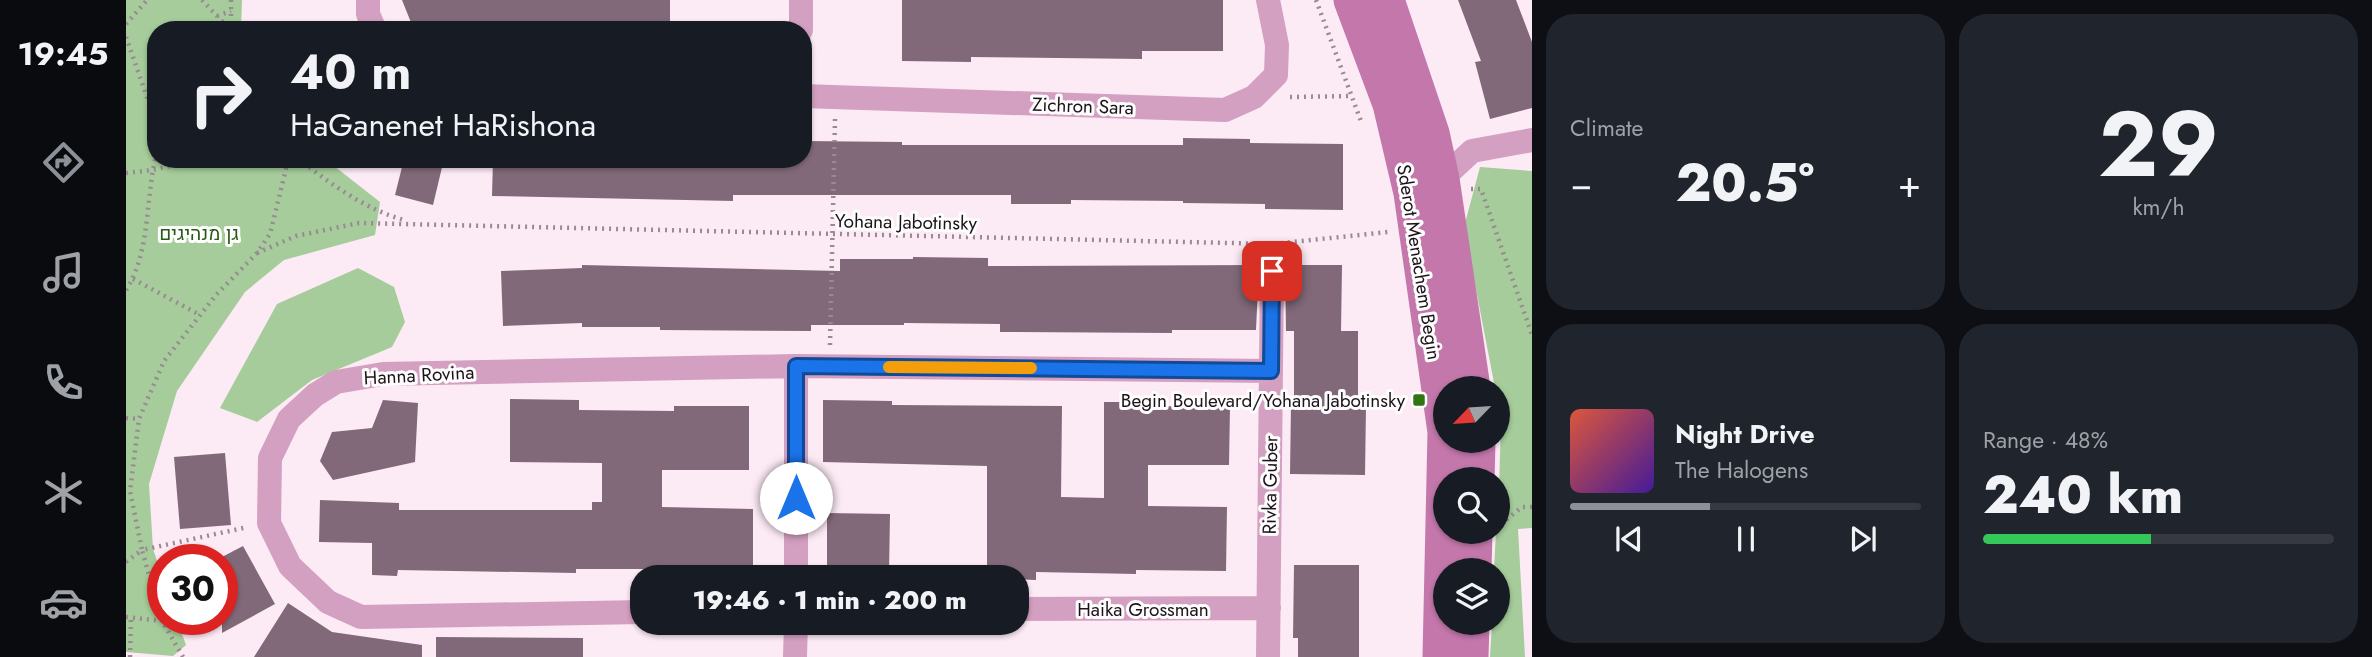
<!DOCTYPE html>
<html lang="en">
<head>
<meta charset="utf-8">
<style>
	body { margin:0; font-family:Jost,Heebo,sans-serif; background:#20242c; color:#f1f3f6; height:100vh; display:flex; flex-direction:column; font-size:26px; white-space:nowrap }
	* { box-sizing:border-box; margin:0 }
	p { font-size:23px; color:#9ea1a6 }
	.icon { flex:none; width:38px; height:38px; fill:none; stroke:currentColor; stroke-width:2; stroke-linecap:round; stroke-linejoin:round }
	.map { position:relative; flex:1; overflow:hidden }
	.drawer { display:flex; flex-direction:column; gap:14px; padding:14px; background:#0d0f14; width:840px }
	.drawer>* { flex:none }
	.banner { position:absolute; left:21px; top:21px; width:665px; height:147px; border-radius:28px; box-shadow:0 2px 5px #0004; background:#171b24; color:#f1f3f6; overflow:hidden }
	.needle { width:46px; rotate:245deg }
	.controls { position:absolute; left:1307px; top:376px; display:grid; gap:14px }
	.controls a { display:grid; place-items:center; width:77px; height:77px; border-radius:50%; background:#171b24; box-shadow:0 2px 5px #0004; font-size:35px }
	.speed { position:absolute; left:21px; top:544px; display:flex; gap:14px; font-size:35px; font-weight:700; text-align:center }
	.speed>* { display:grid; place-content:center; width:91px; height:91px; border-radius:50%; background:#171b24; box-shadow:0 2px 5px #0004; line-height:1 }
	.speed .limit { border:10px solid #d22; background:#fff; color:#111 }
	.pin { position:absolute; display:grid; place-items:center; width:60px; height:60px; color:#fff; margin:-30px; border-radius:14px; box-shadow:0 4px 10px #0006 }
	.me { position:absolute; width:77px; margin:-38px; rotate:0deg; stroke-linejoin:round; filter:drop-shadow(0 0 5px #0008) }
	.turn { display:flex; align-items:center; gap:24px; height:147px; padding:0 28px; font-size:32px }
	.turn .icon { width:91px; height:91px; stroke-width:2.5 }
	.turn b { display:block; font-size:49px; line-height:60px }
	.big { font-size:52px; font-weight:800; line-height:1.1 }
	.drawer .card { flex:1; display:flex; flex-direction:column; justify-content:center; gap:10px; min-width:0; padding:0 24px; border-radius:28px; background:#20242c }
	.drawer .dial { align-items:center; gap:0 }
	.dial b { font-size:91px; line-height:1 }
	.song { display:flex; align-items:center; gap:21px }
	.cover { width:84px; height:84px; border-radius:10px; background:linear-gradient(135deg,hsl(10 70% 55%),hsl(260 70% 35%)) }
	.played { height:7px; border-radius:4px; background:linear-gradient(90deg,#8c9099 40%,#363941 40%) }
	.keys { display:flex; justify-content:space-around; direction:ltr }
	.heat { display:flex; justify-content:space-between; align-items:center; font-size:38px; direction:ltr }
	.charge { height:10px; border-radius:5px; background:linear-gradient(90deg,#34c759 48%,#363941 0) }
	.drawer .tiles { flex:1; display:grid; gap:14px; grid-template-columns:repeat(2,1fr) }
	.trip { position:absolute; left:504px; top:565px; width:399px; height:70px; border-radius:28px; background:#171b24; box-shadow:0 2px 5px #0004; font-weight:800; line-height:70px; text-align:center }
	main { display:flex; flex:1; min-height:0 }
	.dock { display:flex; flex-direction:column; width:126px; justify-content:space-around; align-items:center; background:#090b0e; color:#9ea1a6 }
	.dock .icon { width:49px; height:49px }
	.dock .selected { color:#8c9099 }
	.dock b { font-size:32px; color:#f1f3f6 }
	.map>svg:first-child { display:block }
</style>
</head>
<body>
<main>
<nav class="dock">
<b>19:45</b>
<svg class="icon selected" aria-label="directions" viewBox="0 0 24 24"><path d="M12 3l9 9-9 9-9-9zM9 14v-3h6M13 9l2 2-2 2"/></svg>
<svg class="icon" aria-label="music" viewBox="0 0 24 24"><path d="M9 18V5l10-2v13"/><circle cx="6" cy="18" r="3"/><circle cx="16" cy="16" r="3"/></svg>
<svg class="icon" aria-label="phone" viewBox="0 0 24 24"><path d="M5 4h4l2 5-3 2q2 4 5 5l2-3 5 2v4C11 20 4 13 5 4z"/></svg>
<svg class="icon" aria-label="climate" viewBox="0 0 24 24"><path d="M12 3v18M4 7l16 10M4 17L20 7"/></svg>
<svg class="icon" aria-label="car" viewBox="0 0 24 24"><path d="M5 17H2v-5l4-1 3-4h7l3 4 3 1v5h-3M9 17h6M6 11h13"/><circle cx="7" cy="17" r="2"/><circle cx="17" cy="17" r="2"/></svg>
</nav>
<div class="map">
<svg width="1406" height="657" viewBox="0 0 1406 657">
	<rect width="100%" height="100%" fill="#fceaf5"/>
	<!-- green -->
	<path fill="#a5cc9a" d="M0,0h116l-1,30h-85v129h169l55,43 -5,33 -91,25 -39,32 -68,99 -28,93 4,65 10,29v42h14l9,25 -13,11 -47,-4z
		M1354,167l52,4v357l-14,1 7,128h-35l2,-34h6v-53h-4l2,-38h2l3,-115 -3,-29h-3l-31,-161z
		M232,268l36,19 11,35 -13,25 -80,33 -55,42 -37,-14 57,-104z"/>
	<!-- building -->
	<path fill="#826979" d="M276,0h268v30h-256z
		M776,0h321v51h-81v8l-171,-2v5l-69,-1z
		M1332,0h58l16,42v66l-42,11 -15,-57 6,-1z
		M1057,138l67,1v4l93,1v66l-78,-1v-5l-82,-1v-2l-112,-1v4h-60v-9h-278v6l-241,-5 1,-37h310v-18l99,1v3h281z
		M278,159h40l-11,46 -38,-10z
		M787,257l75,1v8l271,-1 -3,65h-84v3l-172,-1v-8l-96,-1v2h-93v6l-151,-1v-3h-78v-4l-79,3 -2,-55 81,-3v-3l258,6v-12h73z
		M1159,265h57l-1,66h17v74h8l-1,70 -75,-1 1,-69h3v-74h-8z
		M384,399l69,1v10l95,1v-5h75v64h-87v37l91,2v60h-177v4l-178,-3 -1,6 -25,-1v-32l-53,-1 1,-42 79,3v7h193v-8h10v-39l-92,-1z
		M257,400l35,3 -3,59 -82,18 -13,-19 12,-29 40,-4z
		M697,400l69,1v4l170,1 -1,91 43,1v-96h44v4l82,1 -1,58h-81v41l79,1 -1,64 -90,-1v4l-100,-2v8l-49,-2v-112l-164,-4z
		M99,453l6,72 -51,4 -6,-72z
		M701,513l63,1 -1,59 -62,-1z
		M117,546l32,58 -53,29v-76z
		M1168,565h65v92h-61v-19h-5z
		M162,603l44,29 90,13v12h-168z
		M310,637l147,1v19h-147z"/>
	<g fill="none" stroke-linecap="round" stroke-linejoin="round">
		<!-- path -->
		<path stroke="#988a93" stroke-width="4.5" stroke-dasharray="2 5" stroke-linecap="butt" d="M76,0l28,30
			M1190,0l46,124
			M91,16l14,-5
			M0,24l21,-24
			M105,30v-30
			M0,37l23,66 7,31
			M1164,97l61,-1
			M172,159c32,24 66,50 106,61
			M0,173l26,-3 50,-11
			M1345,189h10l51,146
			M131,253l39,-17 63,-13 914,21 115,-12
			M7,279l67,36
			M0,290c25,-39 19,-91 30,-134
			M704,345l5,-226
			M0,418l13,1
			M1375,524l21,-17h10
			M0,562l16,-12 -12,-59 9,-72 25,-58 52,-66 41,-42 13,-19 16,-65 -4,-10
			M0,617l36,4
			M4,657l1,-40
			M57,657l-21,-36 -20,-71 106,-23"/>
		<!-- street -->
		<path stroke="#d4a0c1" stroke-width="24" d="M242,0v14l7,16
			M675,0v30
			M677,96l422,14 29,-13 22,-22 1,-30 -9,-45
			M1316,179l30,-28 60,-11
			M670,366v212
			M891,609l252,-1
			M516,612l-281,5 -33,-15 -38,-36 -21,-43 1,-65 19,-39 26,-24 21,-13 47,-8 413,-8 475,5
			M669,657l1,-34
			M1142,657l4,-386"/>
		<!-- secondary -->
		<path stroke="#c377aa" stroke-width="35" d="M1225,0l39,104 21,89 34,239 -5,225
			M1261,0l45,133 10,46 31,209
			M1351,480l1,-39
			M1348,570l1,-38
			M1345,657l1,-34"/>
	</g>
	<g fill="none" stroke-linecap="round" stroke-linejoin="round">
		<defs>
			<path id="route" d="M670,498v-132l475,5 1,-100"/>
		</defs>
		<!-- route casing -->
		<use href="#route" stroke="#114b97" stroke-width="18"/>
		<!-- route -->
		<use href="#route" stroke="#1a73e8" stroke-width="12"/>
		<!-- slow -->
		<path stroke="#f59e0b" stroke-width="12" d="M763,367l142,1"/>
	</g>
	<!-- markers -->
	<rect fill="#307413" stroke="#fdfdfd" stroke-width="2.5" x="1286" y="393" width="14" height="14" rx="3.5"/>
	<g text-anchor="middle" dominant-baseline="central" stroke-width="6" stroke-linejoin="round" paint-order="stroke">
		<!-- street labels -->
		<g font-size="19" fill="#1d131a" stroke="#fdfdfd">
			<text transform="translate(957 106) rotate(2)">Zichron Sara</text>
			<text transform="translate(780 222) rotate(1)">Yohana Jabotinsky</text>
			<text transform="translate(1293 262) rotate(81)">Sderot Menachem Begin</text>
			<text transform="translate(293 375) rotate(-3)">Hanna Rovina</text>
			<text transform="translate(1144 485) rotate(-89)">Rivka Guber</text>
			<text x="1017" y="609">Haika Grossman</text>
		</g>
		<!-- park labels -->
		<g font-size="19" fill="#285917" stroke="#fdfdfd">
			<text x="73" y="233">גן מנהיגים</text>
		</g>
		<!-- poi labels -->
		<g font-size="19" fill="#1d131a" stroke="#fdfdfd" text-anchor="end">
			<text x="1279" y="400">Begin Boulevard/Yohana Jabotinsky</text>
		</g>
	</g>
</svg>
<div class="controls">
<a><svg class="needle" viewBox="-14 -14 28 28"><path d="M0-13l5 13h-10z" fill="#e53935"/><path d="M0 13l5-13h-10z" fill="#9ea1a6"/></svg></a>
<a><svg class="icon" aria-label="search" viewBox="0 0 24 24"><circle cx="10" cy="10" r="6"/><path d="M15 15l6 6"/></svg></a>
<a><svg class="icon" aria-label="layers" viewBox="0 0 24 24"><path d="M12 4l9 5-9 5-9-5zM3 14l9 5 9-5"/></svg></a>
</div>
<div class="speed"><div class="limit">30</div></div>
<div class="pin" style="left:1146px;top:271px;background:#d93025"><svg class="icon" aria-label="arrive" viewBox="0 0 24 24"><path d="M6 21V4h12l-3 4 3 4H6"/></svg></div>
<svg class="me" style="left:670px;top:498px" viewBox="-20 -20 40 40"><circle r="19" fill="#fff"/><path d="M0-13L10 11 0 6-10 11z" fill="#1a73e8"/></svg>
<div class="trip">19:46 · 1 min · 200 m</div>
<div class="banner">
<div class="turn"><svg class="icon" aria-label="right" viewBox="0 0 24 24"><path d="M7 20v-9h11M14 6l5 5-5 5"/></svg><div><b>40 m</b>HaGanenet HaRishona</div></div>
</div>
</div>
<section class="drawer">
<div class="tiles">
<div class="card"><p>Climate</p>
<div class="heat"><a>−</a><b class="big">20.5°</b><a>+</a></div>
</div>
<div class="card dial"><b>29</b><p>km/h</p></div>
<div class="card">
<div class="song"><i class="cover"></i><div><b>Night Drive</b><p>The Halogens</p></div></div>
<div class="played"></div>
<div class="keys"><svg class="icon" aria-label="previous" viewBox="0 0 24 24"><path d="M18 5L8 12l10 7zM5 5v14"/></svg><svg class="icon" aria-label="pause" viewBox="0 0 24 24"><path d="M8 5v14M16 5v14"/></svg><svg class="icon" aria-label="next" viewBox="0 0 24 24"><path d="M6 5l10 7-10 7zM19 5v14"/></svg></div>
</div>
<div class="card"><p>Range · 48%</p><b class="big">240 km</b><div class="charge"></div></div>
</div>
</section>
</main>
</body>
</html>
